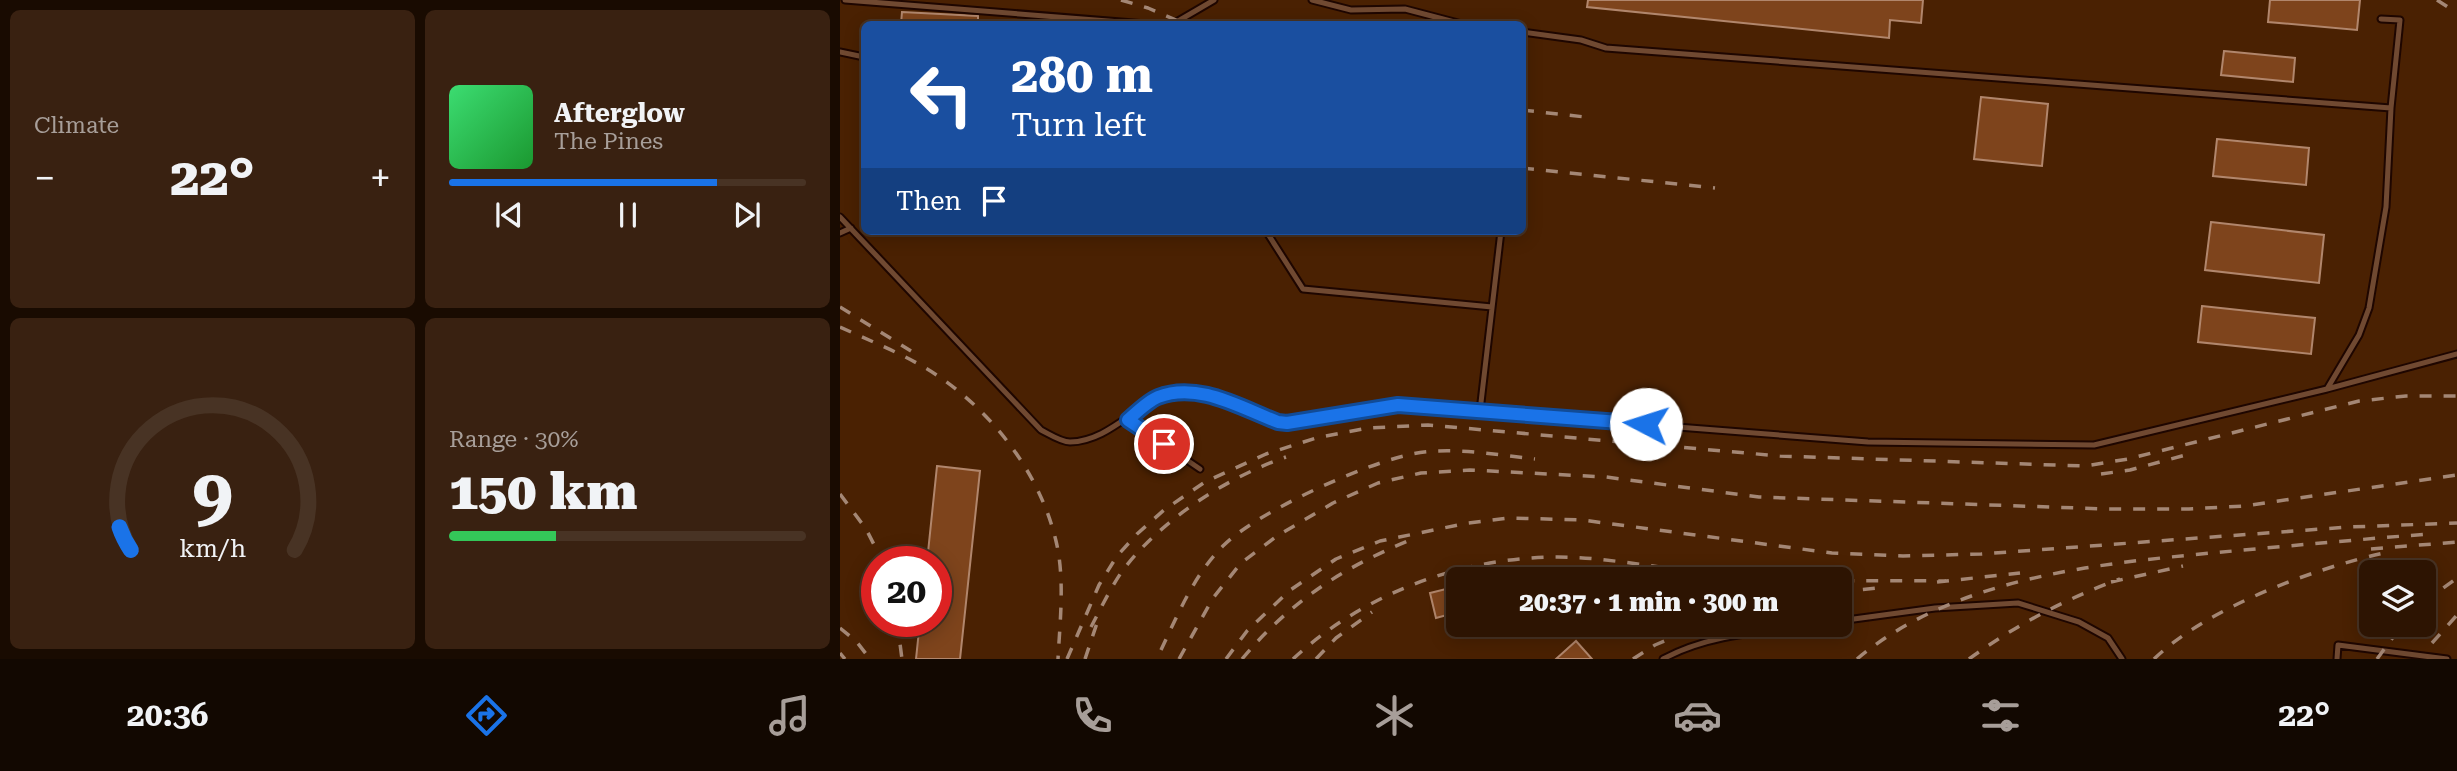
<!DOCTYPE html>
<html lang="en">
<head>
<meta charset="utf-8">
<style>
	body { margin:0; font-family:"Roboto Serif",serif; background:#392111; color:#f1f3f6; height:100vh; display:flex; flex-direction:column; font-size:26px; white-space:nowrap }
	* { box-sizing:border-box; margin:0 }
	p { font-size:23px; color:#a79e99 }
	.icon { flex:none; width:38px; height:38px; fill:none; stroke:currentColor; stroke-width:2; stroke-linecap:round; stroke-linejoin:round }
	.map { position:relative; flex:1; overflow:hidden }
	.details { display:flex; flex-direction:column; gap:10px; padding:10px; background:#190b01; width:840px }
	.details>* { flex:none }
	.hud { position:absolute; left:21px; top:21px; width:665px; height:214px; border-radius:10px; box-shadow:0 4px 18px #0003,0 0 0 2px #483324; background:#1a4fa0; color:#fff; overflow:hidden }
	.fabs { position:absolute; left:1519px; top:560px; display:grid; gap:14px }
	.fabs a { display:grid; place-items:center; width:77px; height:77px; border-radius:10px; background:#2d1402; box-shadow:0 4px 18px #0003,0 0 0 2px #483324; font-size:35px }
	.speed { position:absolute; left:21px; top:546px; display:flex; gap:14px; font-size:35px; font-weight:700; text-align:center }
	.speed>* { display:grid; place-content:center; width:91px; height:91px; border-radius:50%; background:#2d1402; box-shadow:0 4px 18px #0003,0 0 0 2px #483324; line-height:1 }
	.speed .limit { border:10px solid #d22; background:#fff; color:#111 }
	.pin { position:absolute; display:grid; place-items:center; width:60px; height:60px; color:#fff; margin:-30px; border:4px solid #fff; border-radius:50%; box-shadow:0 2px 7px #0007 }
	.me { position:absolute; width:77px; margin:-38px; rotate:275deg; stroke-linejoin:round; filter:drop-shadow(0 0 5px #0008) }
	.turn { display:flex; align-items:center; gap:24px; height:147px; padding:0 35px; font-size:32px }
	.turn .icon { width:91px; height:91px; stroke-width:2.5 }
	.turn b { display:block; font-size:49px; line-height:60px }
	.then { display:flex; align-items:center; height:66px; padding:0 35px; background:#0003; gap:14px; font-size:26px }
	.big { font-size:52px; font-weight:800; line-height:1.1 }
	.details .card { flex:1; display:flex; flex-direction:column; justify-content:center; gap:10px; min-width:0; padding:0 24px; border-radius:10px; background:#392111 }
	.details .dial { align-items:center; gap:0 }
	.dial svg { height:182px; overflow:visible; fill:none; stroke:#483324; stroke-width:7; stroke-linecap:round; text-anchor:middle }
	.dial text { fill:#f1f3f6; stroke:none }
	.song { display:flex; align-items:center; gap:21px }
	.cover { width:84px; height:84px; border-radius:10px; background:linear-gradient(135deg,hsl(140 70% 55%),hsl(130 70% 35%)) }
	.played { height:7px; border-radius:4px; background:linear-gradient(90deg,#1a73e8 75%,#483324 75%) }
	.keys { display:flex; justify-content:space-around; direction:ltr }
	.heat { display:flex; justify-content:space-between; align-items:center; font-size:38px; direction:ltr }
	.charge { height:10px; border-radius:5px; background:linear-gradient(90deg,#34c759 30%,#483324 0) }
	.details .tiles { flex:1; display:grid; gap:10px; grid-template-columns:repeat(2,1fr) }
	.trip { position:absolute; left:606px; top:567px; width:406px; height:70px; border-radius:10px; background:#2d1402; box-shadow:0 4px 18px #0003,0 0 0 2px #483324; font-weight:800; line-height:70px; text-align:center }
	.tab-bar { display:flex; height:112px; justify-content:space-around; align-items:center; background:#120801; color:#a79e99 }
	.tab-bar .icon { width:49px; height:49px }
	.tab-bar .active { color:#1a73e8 }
	.tab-bar b { font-size:32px; color:#f1f3f6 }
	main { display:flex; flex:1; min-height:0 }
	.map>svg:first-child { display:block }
</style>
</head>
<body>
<main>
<section class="details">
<div class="tiles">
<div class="card"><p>Climate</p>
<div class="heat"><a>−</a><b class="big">22°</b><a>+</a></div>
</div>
<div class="card">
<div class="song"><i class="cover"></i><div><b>Afterglow</b><p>The Pines</p></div></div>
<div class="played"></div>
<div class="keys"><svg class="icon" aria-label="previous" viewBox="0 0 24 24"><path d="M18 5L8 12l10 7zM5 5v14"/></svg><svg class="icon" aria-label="pause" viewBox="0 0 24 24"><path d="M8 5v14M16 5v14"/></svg><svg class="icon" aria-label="next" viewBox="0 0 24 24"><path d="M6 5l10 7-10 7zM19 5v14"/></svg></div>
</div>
<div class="card dial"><svg viewBox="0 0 100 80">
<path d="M14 69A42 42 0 1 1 86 69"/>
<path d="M14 69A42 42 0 0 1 9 59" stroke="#1a73e8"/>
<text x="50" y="56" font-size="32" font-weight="700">9</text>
<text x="50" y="72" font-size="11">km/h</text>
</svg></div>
<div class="card"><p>Range · 30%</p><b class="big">150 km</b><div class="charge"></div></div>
</div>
</section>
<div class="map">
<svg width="1617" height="659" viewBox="0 0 1617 659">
	<rect width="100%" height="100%" fill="#3c1a02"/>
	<!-- built -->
	<path fill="#4a2102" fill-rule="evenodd" d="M0,0h1617v659h-1617zM24,24h658v207h-658zM37,562h59v59h-59zM1531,572h53v53h-53zM618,579h381v46h-381z"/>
	<!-- building -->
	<path fill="#7e441c" stroke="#b1866c" stroke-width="2" d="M748,0h335l-2,23 -31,-3 -1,18 -302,-31z
		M1430,0h90l-3,30 -89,-8z
		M62,12l76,4v8h-77z
		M1384,51l71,7 -2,24 -72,-7z
		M1141,97l67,7 -6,62 -68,-7z
		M1377,139l92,9 -3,37 -93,-9z
		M1371,222l113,13 -5,48 -114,-13z
		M1362,306l113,12 -4,36 -113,-12z
		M97,466l43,5 -20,188h-44l4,-38h16v-59h-9z
		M618,586v26l-22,6 -6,-25z
		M736,641l16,18h-36z"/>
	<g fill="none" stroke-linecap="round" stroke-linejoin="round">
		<defs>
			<path id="lane" d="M5,0l301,24
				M472,0l39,10 54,-1 57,15
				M333,24l41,-24
				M682,32l59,8 25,8 785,60 9,-88 -19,-1
				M0,52l24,5
				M0,217l201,213c8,4 20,12 29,12 43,-1 70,-45 106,-49 34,-5 70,17 101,29l10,1 111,-18 470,37 226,3 233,-56 130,-35
				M426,231l37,58 189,18
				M0,233l11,-5
				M1487,389l32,-54 10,-27 17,-101 5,-99
				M640,411l21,-180
				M288,420l72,49
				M999,621l96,-13 83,-5 61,19 29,16 14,21
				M823,659c46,-25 100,-27 152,-34
				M1497,659l1,-14 109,14"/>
		</defs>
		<!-- lane casing -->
		<use href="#lane" stroke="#1e0600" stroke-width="9"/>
		<!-- lane -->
		<use href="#lane" stroke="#704931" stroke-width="5"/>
		<!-- rail -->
		<path stroke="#a48775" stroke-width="3.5" stroke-dasharray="12 12" stroke-linecap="butt" d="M281,0l27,8 37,16
			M1597,0l20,13
			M682,110l63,7
			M682,168l193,20
			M0,307l71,44
			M0,327c28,13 56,24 82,39 64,37 117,103 134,175 9,37 4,80 2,118
			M1261,474l29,-4 63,-17
			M0,494l26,35 17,33
			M1531,549l86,-7
			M1097,582l83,-9
			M1271,582l72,-16
			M999,592l39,-4
			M1584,602l33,-24
			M57,621l5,38
			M251,627c10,-19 20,-40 32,-57 39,-51 103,-92 163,-113
			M0,628l16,13 14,18
			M1592,643l25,-28
			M321,650c17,-36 34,-77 63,-105 35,-34 140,-81 188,-91 39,-8 84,1 123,5
			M0,653l5,6
			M227,659l32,-74 18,-29 20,-22 27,-24 41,-28 61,-28 50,-16 52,-10 60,-3 352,31 305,10 43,-7 231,-58 47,-5h51
			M245,659l13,-39
			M339,659l34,-61 28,-35 36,-27 56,-33 45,-20 43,-10 49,-3 136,7 153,20 349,12h81l55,-3 213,-31
			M386,659l21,-28 42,-40 47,-32 44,-18 88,-18 41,-5 73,2 250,33 71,3 78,-2 368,-27 108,-4
			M402,659c47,-56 98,-90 166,-118
			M453,659c80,-74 194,-111 303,-100 51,5 102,15 153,19 65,4 131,2 197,3
			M476,659l20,-21 36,-26
			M793,659l22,-14 48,-20
			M1017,659c102,-85 249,-96 376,-108 66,-6 131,-12 196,-17
			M1129,659c47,-34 96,-60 151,-80
			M1314,659c53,-51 158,-90 230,-106
			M1537,659l25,-34"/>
	</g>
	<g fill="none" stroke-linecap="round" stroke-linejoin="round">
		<defs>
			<path id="route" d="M324,444l-36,-24c9,-8 20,-19 30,-23 40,-16 83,11 120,25l9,1 111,-18 248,19"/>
		</defs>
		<!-- route casing -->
		<use href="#route" stroke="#114b97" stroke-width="18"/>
		<!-- route -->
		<use href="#route" stroke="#1a73e8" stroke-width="12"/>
	</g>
</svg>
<div class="fabs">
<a><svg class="icon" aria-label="layers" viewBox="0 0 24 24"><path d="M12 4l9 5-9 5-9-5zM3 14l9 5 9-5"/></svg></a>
</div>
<div class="speed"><div class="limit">20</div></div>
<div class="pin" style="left:324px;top:444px;background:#d93025"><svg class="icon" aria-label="arrive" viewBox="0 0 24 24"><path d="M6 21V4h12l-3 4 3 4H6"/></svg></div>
<svg class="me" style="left:806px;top:424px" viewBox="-20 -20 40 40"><circle r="19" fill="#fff"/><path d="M0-13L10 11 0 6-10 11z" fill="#1a73e8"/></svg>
<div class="trip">20:37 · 1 min · 300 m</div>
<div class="hud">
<div class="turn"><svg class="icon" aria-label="left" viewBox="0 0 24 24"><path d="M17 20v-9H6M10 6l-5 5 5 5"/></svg><div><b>280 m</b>Turn left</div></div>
<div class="then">Then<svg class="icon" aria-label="arrive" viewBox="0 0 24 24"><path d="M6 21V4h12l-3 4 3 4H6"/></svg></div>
</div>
</div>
</main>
<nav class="tab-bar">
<b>20:36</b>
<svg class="icon active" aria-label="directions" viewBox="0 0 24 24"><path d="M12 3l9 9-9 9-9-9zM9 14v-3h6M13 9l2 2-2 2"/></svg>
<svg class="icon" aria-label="music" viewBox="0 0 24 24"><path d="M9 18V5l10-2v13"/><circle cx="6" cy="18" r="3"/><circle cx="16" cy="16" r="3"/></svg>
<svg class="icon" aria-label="phone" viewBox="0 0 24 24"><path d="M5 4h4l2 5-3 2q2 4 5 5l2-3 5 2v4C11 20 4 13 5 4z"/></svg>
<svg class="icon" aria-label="climate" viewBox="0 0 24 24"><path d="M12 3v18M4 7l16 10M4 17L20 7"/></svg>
<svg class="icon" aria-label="car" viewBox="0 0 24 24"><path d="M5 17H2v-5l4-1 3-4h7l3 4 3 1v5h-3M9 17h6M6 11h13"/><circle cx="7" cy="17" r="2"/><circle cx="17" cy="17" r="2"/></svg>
<svg class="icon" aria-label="filters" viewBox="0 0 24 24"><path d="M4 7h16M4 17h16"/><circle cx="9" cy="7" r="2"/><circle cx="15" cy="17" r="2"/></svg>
<b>22°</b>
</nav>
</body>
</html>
